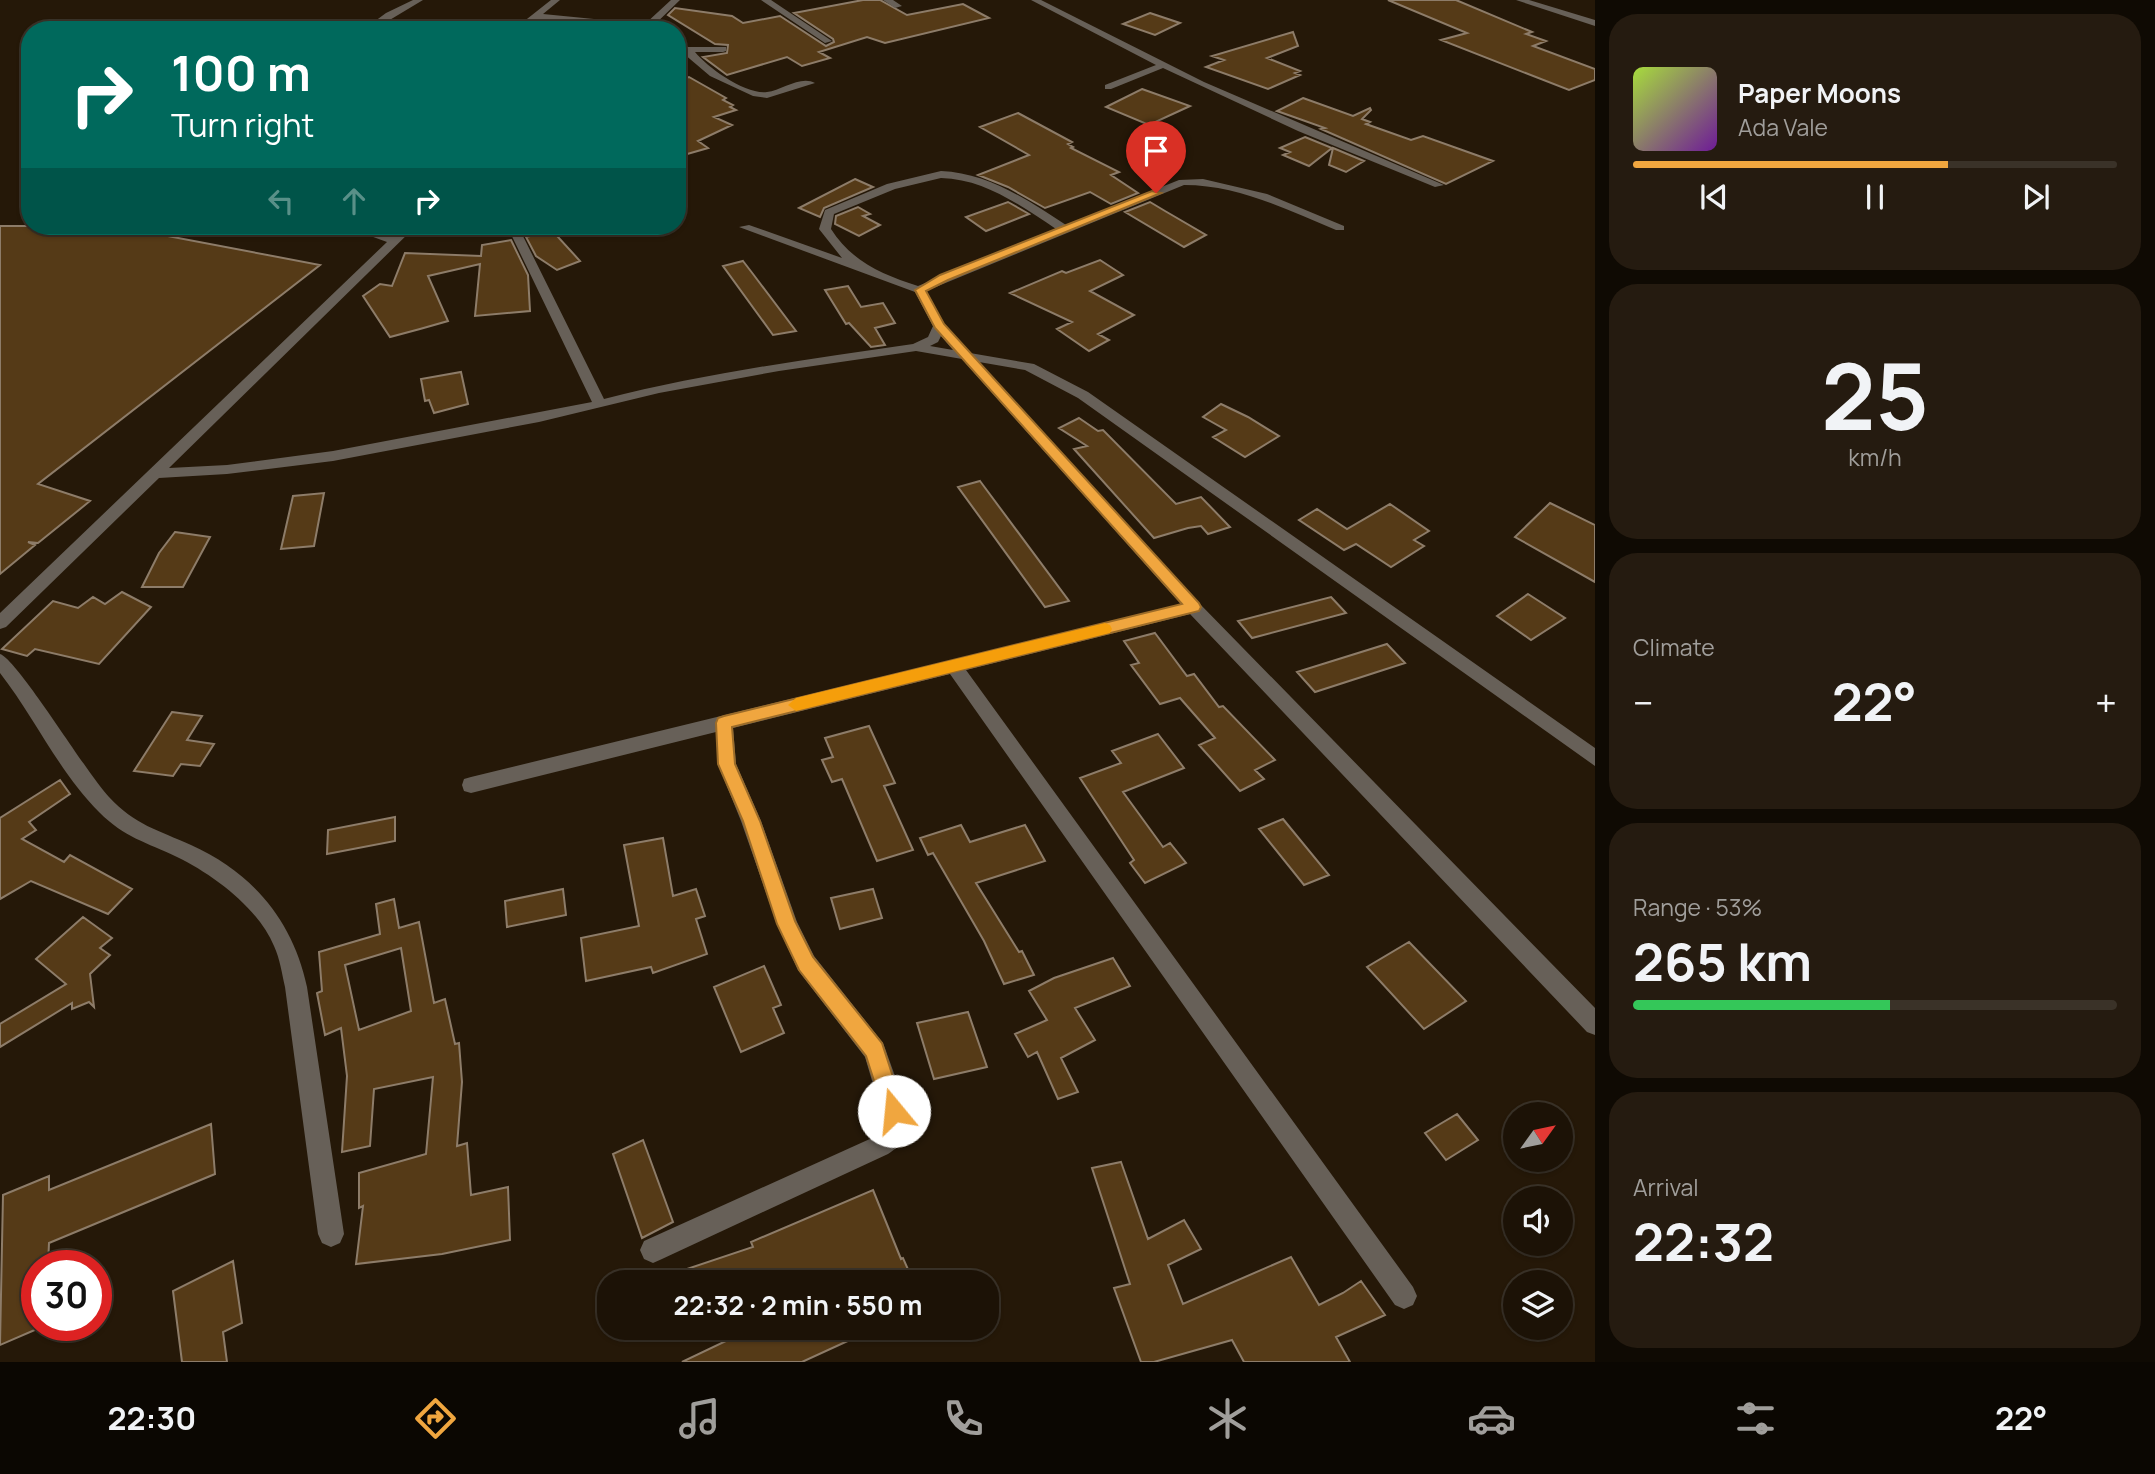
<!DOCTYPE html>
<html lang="en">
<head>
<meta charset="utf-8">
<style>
	body { margin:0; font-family:Manrope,sans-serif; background:#251b10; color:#f1f3f6; height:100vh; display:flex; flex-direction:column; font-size:26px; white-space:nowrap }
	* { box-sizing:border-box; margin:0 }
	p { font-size:23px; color:#a09e9b }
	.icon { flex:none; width:38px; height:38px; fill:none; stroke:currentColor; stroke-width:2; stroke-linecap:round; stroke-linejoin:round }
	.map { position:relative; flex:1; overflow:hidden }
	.side { display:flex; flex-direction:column; gap:14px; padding:14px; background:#0f0a03; width:560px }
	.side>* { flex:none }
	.guide { position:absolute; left:21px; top:21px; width:665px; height:214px; border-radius:28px; box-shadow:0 2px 5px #0004,0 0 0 2px #3a3228; background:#00695c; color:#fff; overflow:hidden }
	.needle { width:46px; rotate:57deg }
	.controls { position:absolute; left:1503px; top:1102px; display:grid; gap:14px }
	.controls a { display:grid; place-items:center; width:70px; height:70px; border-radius:50%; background:#1c1206; box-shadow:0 2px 5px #0004,0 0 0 2px #3a3228; font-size:35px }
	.speed { position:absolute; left:21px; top:1250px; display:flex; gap:14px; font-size:35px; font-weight:700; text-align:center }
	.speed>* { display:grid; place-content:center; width:91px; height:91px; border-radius:50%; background:#1c1206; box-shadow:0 2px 5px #0004,0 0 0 2px #3a3228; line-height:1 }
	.speed .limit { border:10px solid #d22; background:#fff; color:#111 }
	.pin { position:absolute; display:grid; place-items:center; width:60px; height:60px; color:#fff; margin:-72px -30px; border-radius:50% 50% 50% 0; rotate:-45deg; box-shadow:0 0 7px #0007 }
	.pin .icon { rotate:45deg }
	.me { position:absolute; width:77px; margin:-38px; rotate:343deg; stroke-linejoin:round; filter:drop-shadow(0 0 5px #0008) }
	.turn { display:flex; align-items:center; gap:24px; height:147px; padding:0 35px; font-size:32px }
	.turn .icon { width:91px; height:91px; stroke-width:2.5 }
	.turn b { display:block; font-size:49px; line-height:60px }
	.lanes { display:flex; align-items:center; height:66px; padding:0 35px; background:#0003; justify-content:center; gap:35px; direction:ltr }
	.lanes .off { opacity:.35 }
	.big { font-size:52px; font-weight:700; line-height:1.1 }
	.side .tile { flex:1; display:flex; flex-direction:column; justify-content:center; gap:10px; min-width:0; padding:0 24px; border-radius:28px; background:#251b10 }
	.side .dial { align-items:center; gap:0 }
	.dial b { font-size:91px; line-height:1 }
	.song { display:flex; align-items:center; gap:21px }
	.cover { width:84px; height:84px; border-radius:10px; background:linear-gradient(135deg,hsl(80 70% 55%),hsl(280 70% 35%)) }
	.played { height:7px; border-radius:4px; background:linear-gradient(90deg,#f0a63f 65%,#3a3228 65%) }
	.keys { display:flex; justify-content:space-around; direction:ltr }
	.heat { display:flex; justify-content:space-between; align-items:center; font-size:38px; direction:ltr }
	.charge { height:10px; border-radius:5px; background:linear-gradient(90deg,#34c759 53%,#3a3228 0) }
	.trip { position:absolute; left:597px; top:1270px; width:402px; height:70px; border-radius:28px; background:#1c1206; box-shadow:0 2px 5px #0004,0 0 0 2px #3a3228; font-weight:700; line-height:70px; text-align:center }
	.dock { display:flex; height:112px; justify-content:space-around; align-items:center; background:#0b0702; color:#a09e9b }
	.dock .icon { width:49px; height:49px }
	.dock .selected { color:#f0a63f }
	.dock b { font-size:32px; color:#f1f3f6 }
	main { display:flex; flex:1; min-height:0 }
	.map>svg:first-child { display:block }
</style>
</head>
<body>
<main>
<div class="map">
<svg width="1595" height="1362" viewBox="0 0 1595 1362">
	<rect width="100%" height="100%" fill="#251808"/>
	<!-- building -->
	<path fill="#553a17" stroke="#8d7c69" stroke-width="2" fill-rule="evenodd" d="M863,0h17l27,15 56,-11 26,14 -104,25 -18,-6 -48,15 11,6 -28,8 -15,-9 -60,18 -24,-18 24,-4 1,-8 -13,-1 -47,-29 7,-7 57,8 11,7 37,-7 46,30 8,-4 -1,-3 -39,-26z
		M1388,0h68l76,32 -6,2 20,7 -13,5 62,23v11l-26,10 -128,-50 26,-7z
		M1150,13l30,10 -25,12 -32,-11z
		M1293,32l5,14 -31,12 33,13 -5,2 5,2 -32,14 -62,-22 18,-7 -12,-4z
		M689,77l37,21 -3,2 10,5 -3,2 6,3 -22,7 18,8 -34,16 10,7 -31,9v-76z
		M1142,89l48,17 -41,19 -43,-18z
		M1303,98l50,18 17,-8 1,2 -9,9 8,3 -4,2 45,16 12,-4 70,25 -47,23 -125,-55 4,-1 -48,-17z
		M1018,113l54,29 -4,2 5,3 -2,1 48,24 -8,3 27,18 -27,11 -21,-12 -45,16 -37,-21 -30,-12 51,-20 -49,-28z
		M1305,137l27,11 -23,18 -26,-11 7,-3 -10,-4z
		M1333,148l31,13 -18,11 -17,-7z
		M855,179l18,8 -49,21 -4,9 -21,-9z
		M1008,202l21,12 -43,17 -20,-14z
		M1150,202l15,9 41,24 -22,12 -59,-35z
		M858,207l12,7 -7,2 17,9 -21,11 -24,-12 1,-8z
		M0,226h115l205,39 -282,219 52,17 -52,42 -10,-1 7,3 -35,29z
		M528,226h20l32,35 -23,9 -21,-14 -10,-19 8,-2z
		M511,240l17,35 2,36 -55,5 5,-52 -52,12 20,45 -28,8 -30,8 -27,-41 17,-12 12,2 13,-33 76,3 1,-11z
		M1100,260l23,15 -33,16 44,24 -36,19 11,6 -20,11 -32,-22 15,-7 -62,-29 52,-22 4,2z
		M743,261l10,13 43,57 -23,4 -50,-69z
		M848,286l13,21 22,-4 12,20 -20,5 10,17 -14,2 -22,-24 -3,1 -21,-34z
		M461,372l7,32 -34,9 -5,-13 -4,1 -4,-22z
		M1221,404l27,13 31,19 -34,21 -32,-20 13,-7 -23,-13z
		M1079,418l19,13 5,-1 73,74 25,-7 29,30 -22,7 -7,-8 -13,2 -34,10 -80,-89 13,-3 -28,-18z
		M980,481l89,120 -24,6 -87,-120z
		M324,493l-10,53 -33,3 12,-53z
		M1550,503l45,22v57l-80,-45z
		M1390,504l39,27 -15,9 10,6 -33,21 -35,-23 -12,6 -45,-30 18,-11 30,20z
		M175,532l35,5 -27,50h-41l17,-34z
		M122,592l29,15 -52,57 -64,-15 -8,7 -25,-7 51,-48 25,7 15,-11 12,7z
		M1528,594l37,24 -34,22 -34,-24z
		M1331,597l15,16 -94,25 -14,-17z
		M1155,633l32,43 7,-2 25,33 4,-1 52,54 -20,10 9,9 -24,12 -41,-46 16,-7 -35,-40 -20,6 -29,-39 8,-2 -15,-22z
		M1387,644l18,19 -90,29 -18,-20z
		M172,712l30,4 -15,24 27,4 -14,22 -19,-2 -8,12 -39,-5z
		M869,726l26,57 -11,3 29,64 -36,11 -35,-82 -10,3 -10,-22 11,-3 -8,-19z
		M1158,734l26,34 -61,24 40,55 7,-4 16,20 -41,20 -15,-20 4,-3 -54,-82 41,-15 -9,-12z
		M60,780l10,14 -41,28 7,8 -14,9 42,23 6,-7 62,34 -24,25 -77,-33 -31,18v-81z
		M395,817v24l-68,13 1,-24z
		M1283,819l46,56 -25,10 -45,-56z
		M961,825l9,17 55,-17 20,36 -69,22 43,69 3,-1 12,24 -30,9 -20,-43 -51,-88 -5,2 -8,-17z
		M663,838l10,58 23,-7 9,27 -9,3 11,35 -54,19 -2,-6 -65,14 -5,-43 58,-12 -15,-81z
		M563,889l3,26 -59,12 -2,-26z
		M873,889l9,29 -42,11 -9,-31z
		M394,899l5,29 20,-6 15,81 11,-4 10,45 4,-1 3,39 -5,64 10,-3 4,52 37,-8 2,53 -68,14 -86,10 7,-58 -4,2v-35l67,-19 7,-77 -59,12 -4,57 -28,6 5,-76 -6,-48 -16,7 -8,-42 5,-2 -3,-39 61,-18 -4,-30zM401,948l10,63 -52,19 -14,-65z
		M83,917l29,21 -12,10 10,7 -20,19 4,33 -5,-5 -17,7v-6l-72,44v-23l66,-40 -30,-25z
		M1409,942l57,59 -42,28 -57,-62z
		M1113,958l17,28 -55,22 20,32 -34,18 17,34 -20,7 -21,-47 -9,5 -13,-23 32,-14 -18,-29 25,-13z
		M764,966l17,39 -8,3 11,25 -43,19 -27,-65z
		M968,1012l19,55 -53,12 -17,-56z
		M1457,1114l21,26 -32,20 -21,-27z
		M211,1124l4,50 -166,69 -1,22h-11v64l-37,16 3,-150 46,-19v14z
		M643,1140l30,82 -31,16 -29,-84z
		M1121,1162l27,77 36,-19 17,29 -33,16 15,39 108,-47 28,48 24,-12 18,-12 24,34 -49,22 14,25h-106l-12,-22 -78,22h-13l-27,-74 16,-4 -38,-116z
		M873,1190l28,69 2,-1 11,25h-257v-4l96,-32 -2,-5z
		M233,1261l9,62 -19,9 4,30h-45l-9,-71z
		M753,1328h123l-74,34h-120z"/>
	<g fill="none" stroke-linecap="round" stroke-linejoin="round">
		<!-- minor -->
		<path fill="#676058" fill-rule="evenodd" d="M413,0h10l-50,30h-10l23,-17z
			M551,0h9l-17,14 102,10 26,-24h9l-31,30 -112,-11 -14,11h-10z
			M761,0h10l61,41 -7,2z
			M883,0h10l9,6 -7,2z
			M1031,0h10l163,82 240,103 -9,2 -137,-56 -135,-63 -52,21h-6v-4l51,-20z
			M1516,0h13l66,20v6z
			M677,42l11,5h38v4l-3,1h-28c13,16 51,43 72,40 15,-2 34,-17 48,-9l-48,15 -14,-2 -43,-20 -33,-28z
			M941,171c47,2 87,29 125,54l113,-45 24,-1 64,15 77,32v4h-8c-49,-20 -97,-45 -152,-45l-258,106 18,33 26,29 64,11 54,28 507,356v18l-517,-368 -53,-28 -46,-8 220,241 396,405v27l-8,-3 -397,-418 -224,56 447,617 4,9 -4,9 -9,4 -9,-4 -445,-631 -217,54 3,36 25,57 36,101 17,34 69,87 3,8c7,21 27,67 18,87 -3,7 -10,12 -16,16l-226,105 -9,4 -9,-4 -4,-9 4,-9 228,-103 10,-9 -1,-18 -16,-54 -67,-87 -21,-46 -36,-103 -23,-57 -2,-32 -245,61 -7,-2 -2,-6 2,-6 7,-2 710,-173 -219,-245 -46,-8 -137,20 -120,22 -120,29 -206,39 -106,13 -68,4 -153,149 -6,2v-16l387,-371 -44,-16h16l33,11 12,-11h12l-247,242 58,-3 106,-14 259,-49 -85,-176h11l86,173c102,-26 205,-40 309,-55l15,-7 5,-11 -18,-34 -176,-65 10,-2 93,33 -23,-29 6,-19 62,-26zM941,178c44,1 80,28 115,51l-138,57c-35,-11 -67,-25 -87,-57l3,-15 61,-25zM941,336l12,14 -23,-4 8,-4z
			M0,654c18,6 87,120 109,143 26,28 49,33 82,48 62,28 102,76 116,142l37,247 -4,9 -9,4 -9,-4 -4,-9 -33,-247c-3,-13 -5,-28 -11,-41 -16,-38 -60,-71 -97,-89 -31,-15 -52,-19 -78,-45 -40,-40 -64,-94 -99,-139z"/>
	</g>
	<!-- route -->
	<path fill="#f0a63f" stroke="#9c6c29" stroke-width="2" d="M1152,191l9,2 -213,87 -22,11 18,33 255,279 2,4 -2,4 -467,116 3,37 25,57 35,100 18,36 69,86 22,68 -3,7 -7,4 -8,-4 -20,-62 -67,-86 -22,-46 -34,-103 -25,-57 -2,-41 2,-5 6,-2 458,-112 -247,-276 -20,-38 25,-15z"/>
	<!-- slow -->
	<path fill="#f59e0b" d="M1105,623l5,2 2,4 -2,4 -314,78 -8,-6 8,-7z"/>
</svg>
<div class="controls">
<a><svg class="needle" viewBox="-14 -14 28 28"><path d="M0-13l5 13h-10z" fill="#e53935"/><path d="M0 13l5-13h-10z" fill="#a09e9b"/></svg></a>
<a><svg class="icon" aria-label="sound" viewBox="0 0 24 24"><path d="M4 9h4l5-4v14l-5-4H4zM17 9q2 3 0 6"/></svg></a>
<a><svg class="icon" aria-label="layers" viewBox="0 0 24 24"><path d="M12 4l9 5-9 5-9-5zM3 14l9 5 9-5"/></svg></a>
</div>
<div class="speed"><div class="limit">30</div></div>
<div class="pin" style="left:1156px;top:193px;background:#d93025"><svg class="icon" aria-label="arrive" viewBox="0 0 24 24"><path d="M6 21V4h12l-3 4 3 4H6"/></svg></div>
<svg class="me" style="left:894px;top:1111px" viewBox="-20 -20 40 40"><circle r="19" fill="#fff"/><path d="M0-13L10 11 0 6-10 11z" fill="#f0a63f"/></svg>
<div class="trip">22:32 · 2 min · 550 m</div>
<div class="guide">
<div class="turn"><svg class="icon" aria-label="right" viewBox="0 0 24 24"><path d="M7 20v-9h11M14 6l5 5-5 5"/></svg><div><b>100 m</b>Turn right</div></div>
<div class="lanes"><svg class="icon off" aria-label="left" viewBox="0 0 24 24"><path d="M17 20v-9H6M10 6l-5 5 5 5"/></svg><svg class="icon off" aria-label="ahead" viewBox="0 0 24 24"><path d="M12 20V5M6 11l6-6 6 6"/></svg><svg class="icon" aria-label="right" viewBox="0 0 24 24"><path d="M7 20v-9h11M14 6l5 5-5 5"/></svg></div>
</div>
</div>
<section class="side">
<div class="tile">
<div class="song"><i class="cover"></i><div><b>Paper Moons</b><p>Ada Vale</p></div></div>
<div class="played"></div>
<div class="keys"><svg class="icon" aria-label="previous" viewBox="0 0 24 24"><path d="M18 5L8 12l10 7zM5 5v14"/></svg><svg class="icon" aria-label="pause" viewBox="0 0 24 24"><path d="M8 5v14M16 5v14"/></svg><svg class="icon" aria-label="next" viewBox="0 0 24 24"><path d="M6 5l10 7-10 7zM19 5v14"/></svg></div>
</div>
<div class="tile dial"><b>25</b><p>km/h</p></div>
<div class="tile"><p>Climate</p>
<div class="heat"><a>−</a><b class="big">22°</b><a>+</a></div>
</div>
<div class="tile"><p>Range · 53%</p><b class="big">265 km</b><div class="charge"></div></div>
<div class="tile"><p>Arrival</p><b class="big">22:32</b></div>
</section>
</main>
<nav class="dock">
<b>22:30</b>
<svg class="icon selected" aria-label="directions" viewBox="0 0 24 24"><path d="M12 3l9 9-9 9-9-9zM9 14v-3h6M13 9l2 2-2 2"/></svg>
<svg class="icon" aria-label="music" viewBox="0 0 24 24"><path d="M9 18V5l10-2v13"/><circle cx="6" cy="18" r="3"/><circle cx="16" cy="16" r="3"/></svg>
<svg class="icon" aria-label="phone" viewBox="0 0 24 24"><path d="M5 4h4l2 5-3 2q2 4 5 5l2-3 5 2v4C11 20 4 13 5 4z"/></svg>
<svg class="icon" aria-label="climate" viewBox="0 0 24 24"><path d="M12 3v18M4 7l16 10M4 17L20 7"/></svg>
<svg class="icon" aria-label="car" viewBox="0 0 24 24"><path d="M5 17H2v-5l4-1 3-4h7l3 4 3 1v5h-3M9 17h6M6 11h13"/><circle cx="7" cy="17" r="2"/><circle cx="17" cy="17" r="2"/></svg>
<svg class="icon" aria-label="filters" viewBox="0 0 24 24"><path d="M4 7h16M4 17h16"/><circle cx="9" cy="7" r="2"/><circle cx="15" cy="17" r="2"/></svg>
<b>22°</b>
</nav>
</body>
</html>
